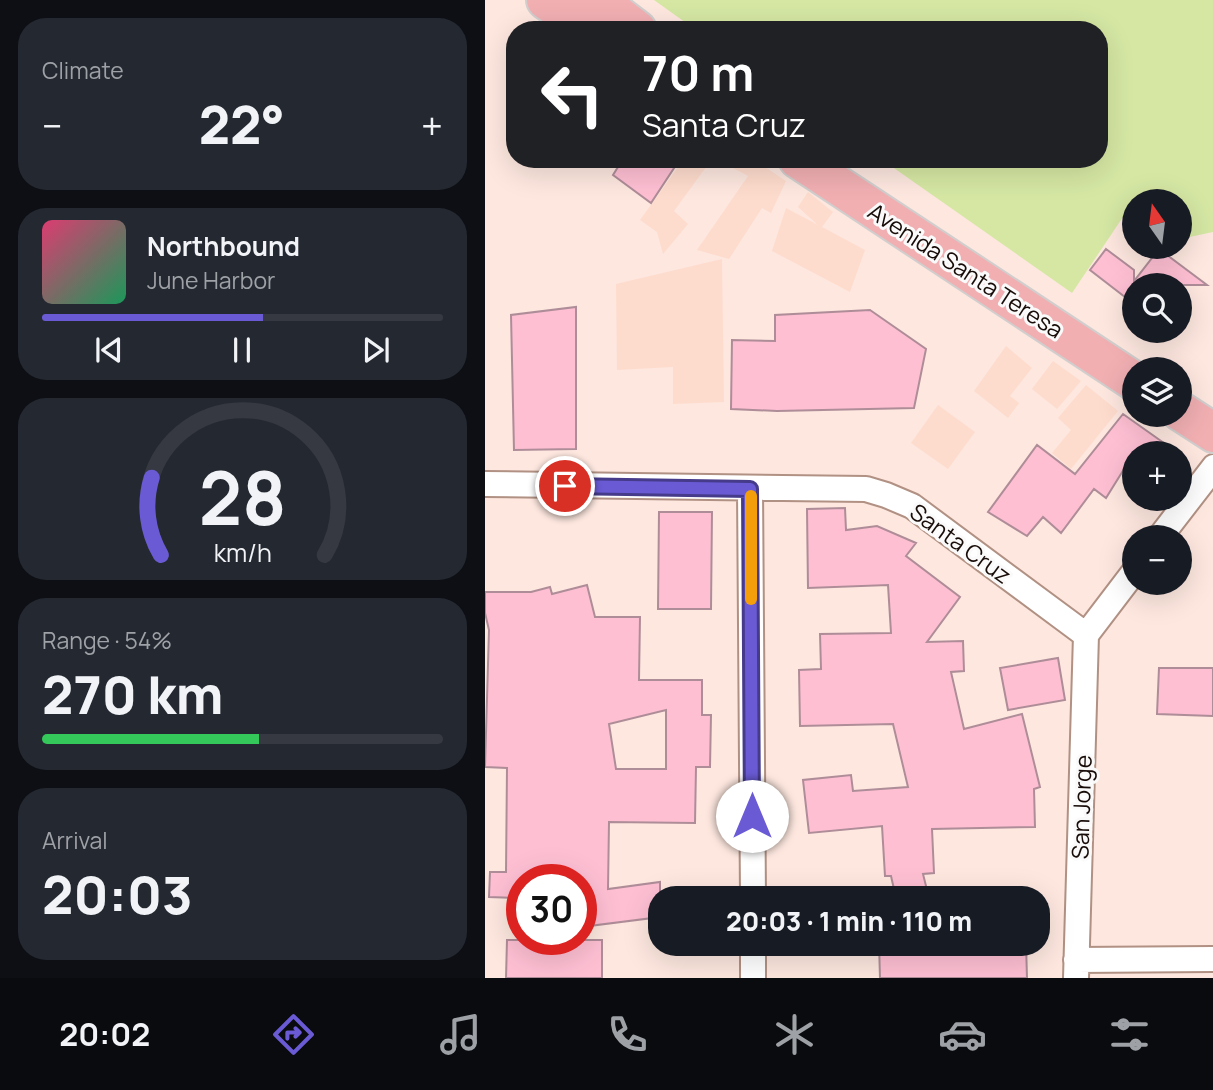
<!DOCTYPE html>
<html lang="en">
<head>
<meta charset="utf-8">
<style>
	body { margin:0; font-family:Manrope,sans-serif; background:#242831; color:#f1f3f6; height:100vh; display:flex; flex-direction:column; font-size:26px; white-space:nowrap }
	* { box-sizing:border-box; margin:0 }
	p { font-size:23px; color:#9ea1a6 }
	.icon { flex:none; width:38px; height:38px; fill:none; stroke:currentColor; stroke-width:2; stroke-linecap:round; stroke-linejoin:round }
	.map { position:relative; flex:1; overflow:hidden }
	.drawer { display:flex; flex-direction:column; gap:18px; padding:18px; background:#0d0f14; width:485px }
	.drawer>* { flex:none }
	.hud { position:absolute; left:21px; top:21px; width:602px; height:147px; border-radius:28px; box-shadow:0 7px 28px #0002; background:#202124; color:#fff; overflow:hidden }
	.needle { width:46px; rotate:346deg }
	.tools { position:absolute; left:637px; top:189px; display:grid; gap:14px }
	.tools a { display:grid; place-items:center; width:70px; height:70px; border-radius:50%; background:#171b24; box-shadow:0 7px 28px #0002; font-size:35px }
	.speed { position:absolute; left:21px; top:864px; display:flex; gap:14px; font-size:35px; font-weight:700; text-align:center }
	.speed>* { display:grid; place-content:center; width:91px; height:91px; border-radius:50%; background:#171b24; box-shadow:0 7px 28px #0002; line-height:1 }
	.speed .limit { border:10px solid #d22; background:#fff; color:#111 }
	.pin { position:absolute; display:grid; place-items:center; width:60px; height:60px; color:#fff; margin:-30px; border:4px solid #fff; border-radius:50%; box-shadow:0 2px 7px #0007 }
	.me { position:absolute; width:77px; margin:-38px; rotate:0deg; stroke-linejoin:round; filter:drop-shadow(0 0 5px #0008) }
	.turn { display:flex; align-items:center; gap:24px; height:147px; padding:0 21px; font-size:32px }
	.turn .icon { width:91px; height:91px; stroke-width:2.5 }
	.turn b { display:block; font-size:49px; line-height:60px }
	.big { font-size:52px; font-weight:800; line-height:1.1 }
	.drawer .card { flex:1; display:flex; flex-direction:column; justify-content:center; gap:10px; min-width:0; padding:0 24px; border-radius:28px; background:#242831 }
	.drawer .dial { align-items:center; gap:0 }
	.dial svg { height:182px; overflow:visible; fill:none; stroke:#363941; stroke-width:7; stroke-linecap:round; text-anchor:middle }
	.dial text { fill:#f1f3f6; stroke:none }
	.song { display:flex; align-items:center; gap:21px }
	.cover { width:84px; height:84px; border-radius:10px; background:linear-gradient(135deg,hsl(340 70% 55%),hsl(150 70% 35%)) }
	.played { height:7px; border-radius:4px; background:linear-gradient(90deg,#6a5bd5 55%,#363941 55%) }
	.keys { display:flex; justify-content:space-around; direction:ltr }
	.heat { display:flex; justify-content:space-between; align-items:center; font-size:38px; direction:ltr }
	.charge { height:10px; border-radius:5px; background:linear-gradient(90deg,#34c759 54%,#363941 0) }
	.trip { position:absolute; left:163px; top:886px; width:402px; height:70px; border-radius:28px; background:#171b24; box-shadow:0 7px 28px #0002; font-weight:800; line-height:70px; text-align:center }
	.dock { display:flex; height:112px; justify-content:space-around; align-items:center; background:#090b0e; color:#9ea1a6 }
	.dock .icon { width:49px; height:49px }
	.dock .on { color:#6a5bd5 }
	.dock b { font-size:32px; color:#f1f3f6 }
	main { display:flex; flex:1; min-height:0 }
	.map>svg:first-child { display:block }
</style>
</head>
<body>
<main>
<section class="drawer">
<div class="card"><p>Climate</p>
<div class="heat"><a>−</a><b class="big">22°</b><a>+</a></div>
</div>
<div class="card">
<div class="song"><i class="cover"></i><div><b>Northbound</b><p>June Harbor</p></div></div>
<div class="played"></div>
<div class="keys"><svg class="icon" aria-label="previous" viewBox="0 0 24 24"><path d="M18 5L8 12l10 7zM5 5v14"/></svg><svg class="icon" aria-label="pause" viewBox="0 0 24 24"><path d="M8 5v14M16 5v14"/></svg><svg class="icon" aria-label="next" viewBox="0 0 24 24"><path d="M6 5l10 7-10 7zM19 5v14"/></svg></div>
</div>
<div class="card dial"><svg viewBox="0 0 100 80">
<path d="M14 69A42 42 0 1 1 86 69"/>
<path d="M14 69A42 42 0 0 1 10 35" stroke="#6a5bd5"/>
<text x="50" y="56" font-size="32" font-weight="700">28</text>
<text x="50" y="72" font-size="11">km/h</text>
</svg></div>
<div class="card"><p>Range · 54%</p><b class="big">270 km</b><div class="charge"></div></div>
<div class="card"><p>Arrival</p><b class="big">20:03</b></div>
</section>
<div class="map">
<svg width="729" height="978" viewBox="0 0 729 978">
	<rect width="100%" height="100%" fill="#fde7df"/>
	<!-- built -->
	<path fill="#fedccd" d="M199,159h28l-38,52 14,13 -25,30 -6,-22 -17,-12z
		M231,159h37l33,22 -15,32 -9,-5 -33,51 -32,-9 51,-74z
		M323,192l25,20 -11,15 43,23 -15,42 -78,-41 14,-43 32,17 -20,-18z
		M237,259l2,143 -51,2v-37l-56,3 -1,-86z
		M521,346l26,22 -22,28 9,7 -11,15 -34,-27z
		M568,361l28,20 -24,28 -25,-20z
		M601,385l32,26 -47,58 -19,-16 19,-23 -13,-12z
		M453,405l37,27 -27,37 -37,-26z"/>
	<!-- green -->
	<path fill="#d5e7a3" d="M169,0h559v232l-33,7v-38h-46v10l-5,-3 -57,85 -191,-134h218v-129h-403z"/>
	<!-- building -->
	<path fill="#febfd3" stroke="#af8d98" stroke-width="2" fill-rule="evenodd" d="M138,159h57l-29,44 -38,-28z
		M621,249l28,21v11l25,-32 48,36h-73v19l-44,-34z
		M91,307v142l-62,1 -3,-135z
		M385,310l56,39 -12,59 -137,3 -46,-2 1,-69 43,1v-26z
		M638,414l55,39h-44l-28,45 -12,-9 -33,44 -18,-16 -16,19 -39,-24 49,-67 38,29z
		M360,508l1,22 31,-4 39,17 -10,13 54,41 -33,45 36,-1 1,30 -13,1 13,57 58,-15 18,73 -6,2 1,38 -103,2 2,44 -11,1 6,24h-33l-5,-22h-6l-3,-50 -73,7 -6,-53 48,-5 2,16 55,-4 -15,-63 -93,2 -1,-56 22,-1 -1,-35 71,-1 -3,-48 -80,3 -1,-79z
		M174,512h53l-1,97h-53z
		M102,585l8,32h45l-1,63h63v35h9l-1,52h-14l-1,56 -86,-1 -1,67 52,-7v35l-79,10v-47h-59v18l-33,-1 1,-25h16l1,-104 -22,-1 4,-137 -4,-17v-21h46l19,-5 2,7zM181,710v59h-50l-7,-45z
		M573,658l7,42 -57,10 -8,-42z
		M674,668h54v48l-56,-2z
		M22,940h95v38h-96z
		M394,943h147l1,35h-147z"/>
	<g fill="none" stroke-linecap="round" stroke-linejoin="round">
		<defs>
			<path id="minor" d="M0,484l381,5 20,6 26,11 174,129
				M265,489l3,409
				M675,537l54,-70
				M601,635l48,-63
				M268,943v35
				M591,960l138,-1
				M591,978l10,-343"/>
			<path id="primary" d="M61,0l43,30
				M113,0l39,30
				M313,159l336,222
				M695,411l34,22"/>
		</defs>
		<!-- minor casing -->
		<use href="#minor" stroke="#b19183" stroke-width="28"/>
		<!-- primary casing -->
		<use href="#primary" stroke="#d1cece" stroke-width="42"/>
		<!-- minor -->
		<use href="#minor" stroke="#fff" stroke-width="24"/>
		<!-- primary -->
		<use href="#primary" stroke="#f1afb2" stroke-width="38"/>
	</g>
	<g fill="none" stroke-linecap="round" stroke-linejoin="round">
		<defs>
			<path id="route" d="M80,486l185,3 2,327"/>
		</defs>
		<!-- route casing -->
		<use href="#route" stroke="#453b8a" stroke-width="18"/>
		<!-- route -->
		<use href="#route" stroke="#6a5bd5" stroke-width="12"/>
		<!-- slow -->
		<path stroke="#f59e0b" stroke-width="12" d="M266,496v103"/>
	</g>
	<g text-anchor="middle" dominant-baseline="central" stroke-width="6" stroke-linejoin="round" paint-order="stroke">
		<!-- street labels -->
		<g font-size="23" fill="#180c08" stroke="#fafafa">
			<text transform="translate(481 270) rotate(33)">Avenida Santa Teresa</text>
			<text transform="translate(476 543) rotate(36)">Santa Cruz</text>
			<text transform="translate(596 807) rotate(-88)">San Jorge</text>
		</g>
	</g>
</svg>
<div class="tools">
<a><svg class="needle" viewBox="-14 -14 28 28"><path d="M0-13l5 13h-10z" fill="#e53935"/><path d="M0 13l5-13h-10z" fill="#9ea1a6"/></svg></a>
<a><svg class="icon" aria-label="search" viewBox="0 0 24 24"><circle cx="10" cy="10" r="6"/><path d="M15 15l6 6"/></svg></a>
<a><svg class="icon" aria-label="layers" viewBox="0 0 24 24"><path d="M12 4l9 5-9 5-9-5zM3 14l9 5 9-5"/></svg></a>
<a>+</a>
<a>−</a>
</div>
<div class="speed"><div class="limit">30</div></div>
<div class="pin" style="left:80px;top:486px;background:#d93025"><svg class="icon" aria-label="arrive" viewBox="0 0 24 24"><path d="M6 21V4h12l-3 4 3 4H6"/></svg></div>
<svg class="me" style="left:267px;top:816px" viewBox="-20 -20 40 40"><circle r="19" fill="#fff"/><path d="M0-13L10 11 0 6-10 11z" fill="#6a5bd5"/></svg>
<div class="trip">20:03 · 1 min · 110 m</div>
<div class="hud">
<div class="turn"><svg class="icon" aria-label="left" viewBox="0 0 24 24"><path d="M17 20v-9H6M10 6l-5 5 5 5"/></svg><div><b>70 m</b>Santa Cruz</div></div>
</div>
</div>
</main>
<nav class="dock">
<b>20:02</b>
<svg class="icon on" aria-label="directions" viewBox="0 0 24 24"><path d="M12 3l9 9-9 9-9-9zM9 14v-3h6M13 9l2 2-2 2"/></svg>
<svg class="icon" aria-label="music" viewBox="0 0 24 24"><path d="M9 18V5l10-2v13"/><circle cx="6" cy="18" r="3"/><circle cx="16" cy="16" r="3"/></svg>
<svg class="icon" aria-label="phone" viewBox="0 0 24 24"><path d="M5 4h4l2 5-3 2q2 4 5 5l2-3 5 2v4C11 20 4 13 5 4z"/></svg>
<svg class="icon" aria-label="climate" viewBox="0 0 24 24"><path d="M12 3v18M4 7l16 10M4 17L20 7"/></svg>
<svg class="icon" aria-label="car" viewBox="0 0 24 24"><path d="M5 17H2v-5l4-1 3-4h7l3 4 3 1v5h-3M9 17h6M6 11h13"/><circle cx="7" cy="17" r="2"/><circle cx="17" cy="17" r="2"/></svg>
<svg class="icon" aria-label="filters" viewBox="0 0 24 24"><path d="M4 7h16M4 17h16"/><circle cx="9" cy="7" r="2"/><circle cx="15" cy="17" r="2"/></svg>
</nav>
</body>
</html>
